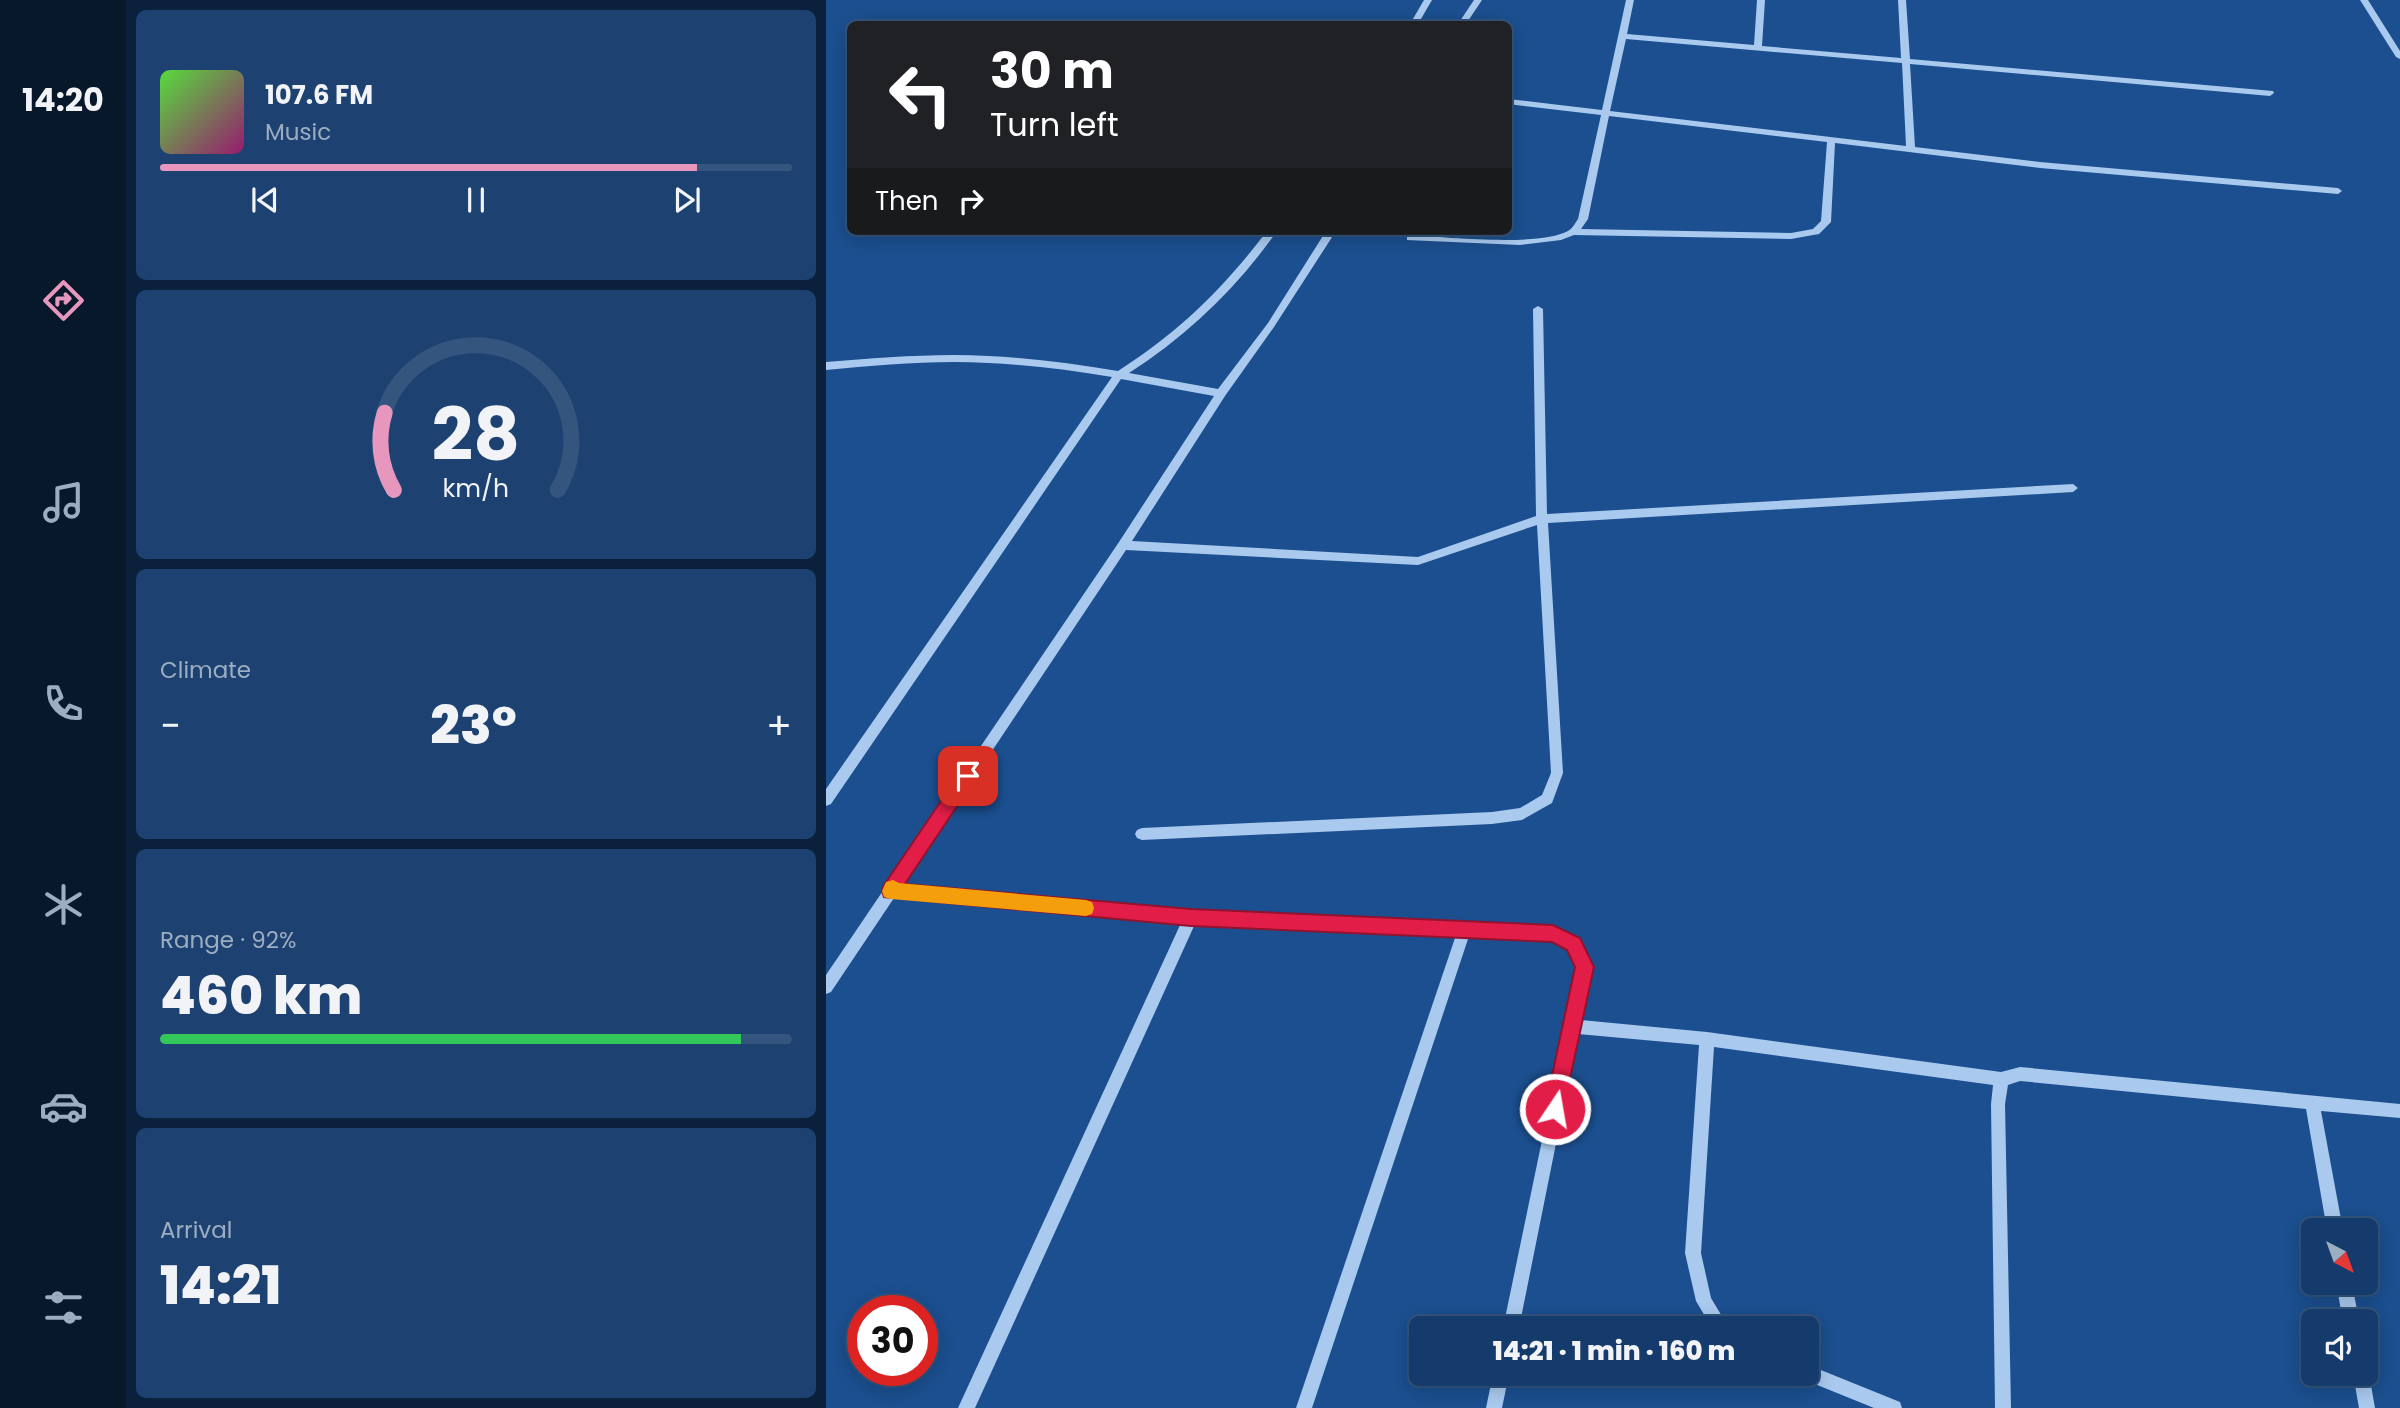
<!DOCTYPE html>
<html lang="en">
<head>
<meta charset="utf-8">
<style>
	body { margin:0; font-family:Poppins,sans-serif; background:#1d4271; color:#f1f3f6; height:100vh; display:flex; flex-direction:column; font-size:26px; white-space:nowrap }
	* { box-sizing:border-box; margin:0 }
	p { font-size:23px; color:#9dadc1 }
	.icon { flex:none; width:38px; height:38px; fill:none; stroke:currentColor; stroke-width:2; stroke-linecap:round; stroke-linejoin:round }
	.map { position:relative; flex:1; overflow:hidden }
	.panel { display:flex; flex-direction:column; gap:10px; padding:10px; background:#0b203b; width:700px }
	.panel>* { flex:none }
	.top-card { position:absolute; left:21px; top:21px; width:665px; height:214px; border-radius:10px; box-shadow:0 4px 18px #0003,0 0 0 2px #33557e; background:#202124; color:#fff; overflow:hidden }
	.needle { width:46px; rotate:139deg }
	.tools { position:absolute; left:1475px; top:1218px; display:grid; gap:14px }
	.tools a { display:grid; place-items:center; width:77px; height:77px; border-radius:10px; background:#143b6b; box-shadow:0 4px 18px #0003,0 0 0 2px #33557e; font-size:35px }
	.speed { position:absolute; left:21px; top:1295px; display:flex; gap:14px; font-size:35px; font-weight:700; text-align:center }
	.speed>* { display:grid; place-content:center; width:91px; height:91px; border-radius:50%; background:#143b6b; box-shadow:0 4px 18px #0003,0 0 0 2px #33557e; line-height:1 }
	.speed .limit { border:10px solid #d22; background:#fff; color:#111 }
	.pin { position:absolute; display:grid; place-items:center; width:60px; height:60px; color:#fff; margin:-30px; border-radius:14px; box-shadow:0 4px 10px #0006 }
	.me { position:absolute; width:77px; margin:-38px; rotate:12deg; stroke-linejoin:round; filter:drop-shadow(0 0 5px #0008) }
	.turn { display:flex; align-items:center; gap:24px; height:147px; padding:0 28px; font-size:32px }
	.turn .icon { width:91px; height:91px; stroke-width:2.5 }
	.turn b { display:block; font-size:49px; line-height:60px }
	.then { display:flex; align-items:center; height:66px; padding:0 28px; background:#0003; gap:14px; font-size:26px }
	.big { font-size:52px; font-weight:800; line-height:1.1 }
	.panel .tile { flex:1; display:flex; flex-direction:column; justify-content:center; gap:10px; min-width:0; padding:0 24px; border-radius:10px; background:#1d4271 }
	.panel .dial { align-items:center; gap:0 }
	.dial svg { height:182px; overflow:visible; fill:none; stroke:#33557e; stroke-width:7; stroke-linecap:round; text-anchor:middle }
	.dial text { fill:#f1f3f6; stroke:none }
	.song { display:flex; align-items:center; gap:21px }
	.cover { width:84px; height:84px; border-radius:10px; background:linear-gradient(135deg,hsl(110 70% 55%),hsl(320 70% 35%)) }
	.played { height:7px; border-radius:4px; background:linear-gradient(90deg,#e797bd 85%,#33557e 85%) }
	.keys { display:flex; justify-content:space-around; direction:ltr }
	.heat { display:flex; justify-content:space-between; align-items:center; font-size:38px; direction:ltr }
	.charge { height:10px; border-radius:5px; background:linear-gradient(90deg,#34c759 92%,#33557e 0) }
	.trip { position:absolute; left:583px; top:1316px; width:410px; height:70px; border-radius:10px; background:#143b6b; box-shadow:0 4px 18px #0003,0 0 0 2px #33557e; font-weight:800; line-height:70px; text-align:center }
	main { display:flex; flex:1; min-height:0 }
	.tabs { display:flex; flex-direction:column; width:126px; justify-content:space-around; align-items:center; background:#08182b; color:#9dadc1 }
	.tabs .icon { width:49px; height:49px }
	.tabs .on { color:#e797bd }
	.tabs b { font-size:32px; color:#f1f3f6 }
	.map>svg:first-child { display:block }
</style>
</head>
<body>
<main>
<nav class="tabs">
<b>14:20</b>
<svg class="icon on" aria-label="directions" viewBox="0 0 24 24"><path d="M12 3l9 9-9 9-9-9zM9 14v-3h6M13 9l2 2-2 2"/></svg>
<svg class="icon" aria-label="music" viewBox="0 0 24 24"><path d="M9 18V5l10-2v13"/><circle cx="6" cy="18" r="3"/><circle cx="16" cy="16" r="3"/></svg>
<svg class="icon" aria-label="phone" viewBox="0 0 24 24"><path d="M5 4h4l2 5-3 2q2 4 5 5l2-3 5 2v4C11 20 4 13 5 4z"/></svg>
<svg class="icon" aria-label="climate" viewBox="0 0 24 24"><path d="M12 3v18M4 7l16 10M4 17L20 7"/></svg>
<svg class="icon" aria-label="car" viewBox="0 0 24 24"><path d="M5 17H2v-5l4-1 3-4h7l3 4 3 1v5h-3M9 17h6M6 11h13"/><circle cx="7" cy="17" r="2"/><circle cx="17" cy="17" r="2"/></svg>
<svg class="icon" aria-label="filters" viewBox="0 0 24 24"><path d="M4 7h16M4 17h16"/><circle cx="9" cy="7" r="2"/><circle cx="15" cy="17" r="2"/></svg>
</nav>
<section class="panel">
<div class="tile">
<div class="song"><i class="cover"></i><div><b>107.6 FM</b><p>Music</p></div></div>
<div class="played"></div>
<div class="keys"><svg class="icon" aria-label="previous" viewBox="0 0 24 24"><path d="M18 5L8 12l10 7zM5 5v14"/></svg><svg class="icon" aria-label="pause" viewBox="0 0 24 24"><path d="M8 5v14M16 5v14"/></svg><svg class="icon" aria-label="next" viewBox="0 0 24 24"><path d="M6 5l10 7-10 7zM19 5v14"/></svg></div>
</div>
<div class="tile dial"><svg viewBox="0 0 100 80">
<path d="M14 69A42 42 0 1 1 86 69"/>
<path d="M14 69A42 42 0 0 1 10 35" stroke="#e797bd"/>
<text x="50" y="56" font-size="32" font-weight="700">28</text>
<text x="50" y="72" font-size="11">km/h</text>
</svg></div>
<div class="tile"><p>Climate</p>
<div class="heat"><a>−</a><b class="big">23°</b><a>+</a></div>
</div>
<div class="tile"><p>Range · 92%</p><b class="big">460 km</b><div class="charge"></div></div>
<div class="tile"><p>Arrival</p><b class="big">14:21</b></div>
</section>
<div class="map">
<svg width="1574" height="1408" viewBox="0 0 1574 1408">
	<rect width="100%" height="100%" fill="#1b4f8f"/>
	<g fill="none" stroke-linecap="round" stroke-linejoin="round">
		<!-- minor -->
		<path fill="#a9c9ee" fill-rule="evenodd" d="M598,0h8l-14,24h-8z
			M648,0h8l-16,24h-8z
			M800,0h8l-7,34 127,11 3,-45h8l-3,46 139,12 -3,-58h8l4,59 363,32 1,2 -4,3 -360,-32 5,83 125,15 298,26 4,3 -4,3 -298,-26 -205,-25 -4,79 -12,12 -28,5 -217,-4 -13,5 -41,5 -113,-5v-4l3,-1c35,2 129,12 158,-4 5,-3 7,-8 10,-12l23,-104 -93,-11v-5l94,11zM800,39l276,24 4,83 -296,-35zM783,116l218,26 -6,79 -8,8 -22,4 -210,-4 7,-10z
			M1534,0h8l32,51v8l-4,-2z
			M441,231h10c-40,57 -89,104 -148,142l89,16 50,-66 58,-92h10l-62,96 -49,69 -93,145 286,16 118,-41 -3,-207 5,-3 5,3 4,205 526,-30 5,4 -5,4 -525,31 15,250 -11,30 -30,17 -30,4 -350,16 -5,-2 -2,-4 2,-4 5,-2 350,-16 28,-4 22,-13 9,-22 -14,-248 -119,40 -292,-15 -224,336 289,25 362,15 26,13 13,28 -11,53 126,12 294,40 19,-5 380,37v14l-79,-7 22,119h-16l-21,-121 -286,-28 -12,4 -3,19 6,304h-16l-4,-304 2,-19 -279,-38 -13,206 10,45 18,30h-17l-16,-27 -11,-48 14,-208 -121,-11 -59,294h-16l75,-361 -9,-18 -17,-9 -83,-4 -157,472h-16l160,-473 -261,-11 -220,484h-17l223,-485 -287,-25 -63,94 -5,2v-19l293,-433 95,-146 -93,-17 -290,425 -5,2v-17l286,-412c-41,-7 -82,-12 -124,-14 -54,-3 -108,2 -162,7v-8c54,-4 108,-9 162,-6 44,2 87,8 130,15 62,-40 104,-81 149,-140z
			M1510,1283h16l7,38h-16z
			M980,1364l94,38 2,6h-28l-74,-30 -2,-4h8z
			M1540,1368l3,6 6,34h-16l-6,-34h13z
			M667,1374h16l-7,34h-16z"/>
	</g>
	<!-- route -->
	<path fill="#e11d48" stroke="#92132f" stroke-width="2" d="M142,768l6,2 2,6 -2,5 -69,103 286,25 362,16 27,13 14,29 -32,149 -7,2 -7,-2 -3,-7 30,-142 -8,-17 -15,-8 -361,-16 -307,-29 -2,-6 2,-6 78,-115z"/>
	<!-- slow -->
	<path fill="#f59e0b" d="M67,880l6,3 187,17 6,2 2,6 -2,6 -6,2 -195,-17 -7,-2 -2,-6 4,-9z"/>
</svg>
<div class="tools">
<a><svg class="needle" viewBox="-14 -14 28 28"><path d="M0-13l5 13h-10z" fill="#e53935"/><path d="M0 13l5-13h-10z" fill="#9dadc1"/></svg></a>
<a><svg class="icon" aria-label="sound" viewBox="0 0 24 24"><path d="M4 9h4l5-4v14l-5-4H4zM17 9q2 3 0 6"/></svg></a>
</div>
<div class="speed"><div class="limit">30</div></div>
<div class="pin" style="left:142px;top:776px;background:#d93025"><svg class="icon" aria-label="arrive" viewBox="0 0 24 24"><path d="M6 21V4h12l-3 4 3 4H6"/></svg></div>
<svg class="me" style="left:729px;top:1109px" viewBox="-20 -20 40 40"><circle r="17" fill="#e11d48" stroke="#fff" stroke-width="3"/><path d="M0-11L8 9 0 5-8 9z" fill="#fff"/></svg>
<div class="trip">14:21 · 1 min · 160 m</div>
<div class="top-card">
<div class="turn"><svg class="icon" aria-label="left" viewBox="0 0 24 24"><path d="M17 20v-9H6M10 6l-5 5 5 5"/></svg><div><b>30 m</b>Turn left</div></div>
<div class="then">Then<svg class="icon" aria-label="right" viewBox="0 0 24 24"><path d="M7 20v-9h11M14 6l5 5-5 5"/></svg></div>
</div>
</div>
</main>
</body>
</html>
